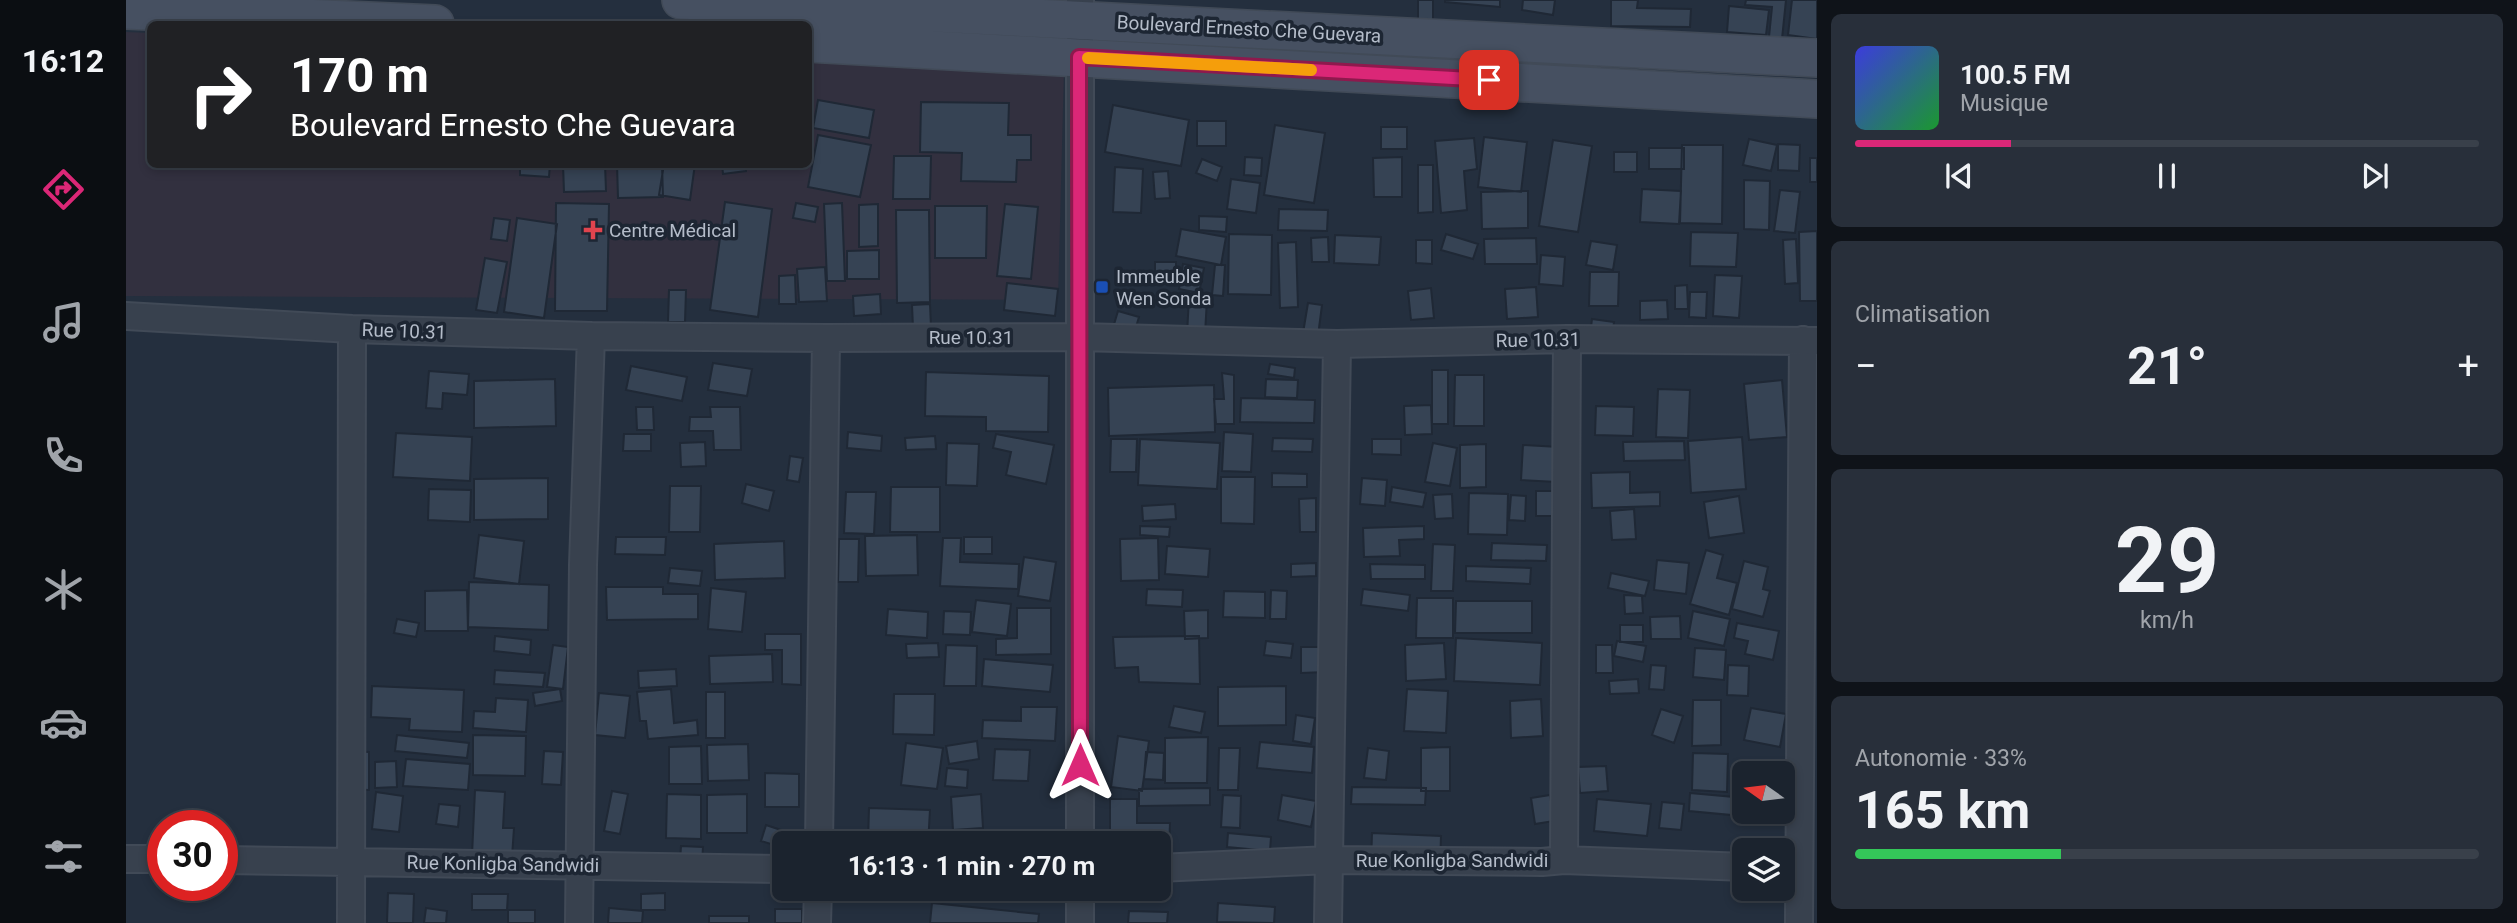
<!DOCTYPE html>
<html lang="fr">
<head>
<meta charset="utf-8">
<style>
	body { margin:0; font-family:Roboto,sans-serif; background:#282f3a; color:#f1f3f6; height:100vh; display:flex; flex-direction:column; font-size:26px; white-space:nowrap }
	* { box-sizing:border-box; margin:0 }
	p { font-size:23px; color:#a0a4aa }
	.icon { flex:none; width:38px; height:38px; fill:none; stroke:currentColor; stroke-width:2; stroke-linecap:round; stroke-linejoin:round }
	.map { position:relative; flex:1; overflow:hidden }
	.panel { display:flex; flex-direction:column; gap:14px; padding:14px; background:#0f1319; width:700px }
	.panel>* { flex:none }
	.guide { position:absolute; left:21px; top:21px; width:665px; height:147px; border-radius:10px; box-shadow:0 4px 10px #0003,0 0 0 2px #39404a; background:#202124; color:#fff; overflow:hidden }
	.needle { width:46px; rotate:284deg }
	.controls { position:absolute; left:1606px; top:761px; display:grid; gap:14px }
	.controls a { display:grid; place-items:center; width:63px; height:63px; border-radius:10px; background:#1b232e; box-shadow:0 4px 10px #0003,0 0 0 2px #39404a; font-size:35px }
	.speed { position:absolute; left:21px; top:810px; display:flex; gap:14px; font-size:35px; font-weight:700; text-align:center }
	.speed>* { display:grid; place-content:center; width:91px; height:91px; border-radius:50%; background:#1b232e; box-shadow:0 4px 10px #0003,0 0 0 2px #39404a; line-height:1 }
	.speed .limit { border:10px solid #d22; background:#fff; color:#111 }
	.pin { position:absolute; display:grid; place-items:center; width:60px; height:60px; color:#fff; margin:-30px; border-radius:14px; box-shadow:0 4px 10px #0006 }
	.me { position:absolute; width:77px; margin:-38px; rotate:0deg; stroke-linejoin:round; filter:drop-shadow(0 0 5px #0008) }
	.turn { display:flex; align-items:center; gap:24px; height:147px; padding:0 28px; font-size:32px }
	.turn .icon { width:91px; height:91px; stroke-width:2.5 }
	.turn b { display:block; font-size:49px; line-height:60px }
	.big { font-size:52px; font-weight:700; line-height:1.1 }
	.panel .widget { flex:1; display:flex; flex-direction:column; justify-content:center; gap:10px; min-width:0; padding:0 24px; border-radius:10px; background:#282f3a }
	.panel .dial { align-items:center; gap:0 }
	.dial b { font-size:91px; line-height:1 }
	.song { display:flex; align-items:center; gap:21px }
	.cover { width:84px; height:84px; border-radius:10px; background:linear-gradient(135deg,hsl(240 70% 55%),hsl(130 70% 35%)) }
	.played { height:7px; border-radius:4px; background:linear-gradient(90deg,#db2777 25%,#39404a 25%) }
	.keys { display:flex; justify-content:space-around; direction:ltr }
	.heat { display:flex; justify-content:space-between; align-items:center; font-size:38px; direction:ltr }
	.charge { height:10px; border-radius:5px; background:linear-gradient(90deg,#34c759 33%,#39404a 0) }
	.trip { position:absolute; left:646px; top:831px; width:399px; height:70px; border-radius:10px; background:#1b232e; box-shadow:0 4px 10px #0003,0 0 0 2px #39404a; font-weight:700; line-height:70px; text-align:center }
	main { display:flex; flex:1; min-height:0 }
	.dock { display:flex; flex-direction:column; width:126px; justify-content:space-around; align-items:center; background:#0b0e12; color:#a0a4aa }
	.dock .icon { width:49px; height:49px }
	.dock .active { color:#db2777 }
	.dock b { font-size:32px; color:#f1f3f6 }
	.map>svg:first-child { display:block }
</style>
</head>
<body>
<main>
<nav class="dock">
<b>16:12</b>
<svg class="icon active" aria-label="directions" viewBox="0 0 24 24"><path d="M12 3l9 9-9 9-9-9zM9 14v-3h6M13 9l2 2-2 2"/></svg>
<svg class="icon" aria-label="music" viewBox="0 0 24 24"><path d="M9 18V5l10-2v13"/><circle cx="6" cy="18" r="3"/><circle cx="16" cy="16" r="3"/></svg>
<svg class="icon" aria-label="phone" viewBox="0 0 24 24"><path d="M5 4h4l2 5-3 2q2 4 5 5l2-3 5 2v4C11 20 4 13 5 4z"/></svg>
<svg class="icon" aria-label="climate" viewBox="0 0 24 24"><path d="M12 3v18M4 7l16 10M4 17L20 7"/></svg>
<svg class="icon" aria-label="car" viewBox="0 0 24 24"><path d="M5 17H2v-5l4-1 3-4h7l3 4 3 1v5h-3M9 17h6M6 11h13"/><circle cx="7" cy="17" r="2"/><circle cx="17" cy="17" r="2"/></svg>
<svg class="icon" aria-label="filters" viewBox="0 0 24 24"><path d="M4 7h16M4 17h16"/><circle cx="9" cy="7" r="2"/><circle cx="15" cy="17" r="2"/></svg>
</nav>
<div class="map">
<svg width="1691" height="923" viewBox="0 0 1691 923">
	<rect width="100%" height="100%" fill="#242f3e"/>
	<!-- medical -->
	<path fill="#32303f" d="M0,32l24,1v131h658l1,-105 255,10 -6,231 -932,-4z"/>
	<!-- building -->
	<path fill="#364354" stroke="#1f2835" stroke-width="2" d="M1292,0h15v22h-15z
		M1319,0h55v7l-55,-5z
		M1397,0h32l-2,15 -31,-5z
		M1485,0h27l-1,8 54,1 -1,18 -79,-1z
		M1620,0h40l-4,39 -13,-2 3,-30 -27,-2z
		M1666,0h25v39l-29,-4z
		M1603,6l40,4 -3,25 -39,-3z
		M692,100l56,10 -5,28 -56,-10z
		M795,102l88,1 -1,32h23v25h-14l-1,22 -55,-1 1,-28 -42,-1z
		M987,105l76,15 -8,46 -76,-14z
		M1071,121h29v25h-29z
		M1149,125l50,8 -11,70 -50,-8z
		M1255,127h26v22h-26z
		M692,135l53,10 -11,52 -52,-10z
		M1358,137l43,5 -6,50 -43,-5z
		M1348,138l3,31 -13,2 3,39 -26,3 -6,-72z
		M1623,139l28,6 -6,26 -28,-6z
		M1427,140l39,6 -14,86 -39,-6z
		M1652,144l22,1 -1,26 -21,-1z
		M1556,145h41l-1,79 -42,-1z
		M1523,148h35v21h-35z
		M1488,152h23v20h-23z
		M768,156h37l-1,43h-37z
		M1119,157l17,1 -1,18 -17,-1z
		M1276,157v40h-28l-1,-39z
		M1684,158h7v24h-7z
		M1076,159l20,8 -5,14 -21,-8z
		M394,164h30l-1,13 -29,-2z
		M437,164h42l1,27 -42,1z
		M491,164h45l1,33 -45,1z
		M538,164h31l-5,36 -31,-5z
		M596,164h24v7l-23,3z
		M1292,165h15v47l-15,1z
		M989,167l28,2 -2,44 -28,-1z
		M1042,171l2,27 -15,1 -2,-27z
		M1105,179l29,4 -4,30 -29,-4z
		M1618,180l26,1 -1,49 -25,-1z
		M1516,189l39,2 -2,33 -39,-2z
		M1654,190l20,2 -5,41 -21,-2z
		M1402,191v37l-46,1 -1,-37z
		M599,202l47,7 -14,108 -48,-7z
		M430,203l53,1 -2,107h-52z
		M670,203l22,4 -3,15 -22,-4z
		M716,203l3,78h-18l-3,-77z
		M752,204v42l-19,1v-42z
		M879,204l33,3 -7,72 -34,-3z
		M809,206h52l-1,52h-51z
		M1153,209l49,1 -1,21 -49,-1z
		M770,210h33l1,92 -33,1z
		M1073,216l28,1 -1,15 -27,-2z
		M368,218l16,2 -3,21 -16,-2z
		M391,218l40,6 -13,94 -40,-6z
		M1055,229l45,8 -5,28 -45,-9z
		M1691,231v70h-17l-1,-69z
		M1565,232l47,1 -2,34 -46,-1z
		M1103,234l43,1 -1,60 -43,-1z
		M1320,234l32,10 -5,15 -32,-9z
		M1209,235l46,2 -2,28 -45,-2z
		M1202,237l1,25h-17l-1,-24z
		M1410,238l1,26h-52l-1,-25z
		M1670,239l2,44 -13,1 -2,-44z
		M1290,240h16v24l-16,-1z
		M1465,241l26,4 -4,25 -27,-5z
		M1170,242l2,65 -18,1 -2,-65z
		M753,250v29h-32v-28z
		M1415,255l24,2 -2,29 -24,-2z
		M359,258l22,4 -10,51 -21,-3z
		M1029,262h21v16l-21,-1z
		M1057,264l21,4 -5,25 -20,-4z
		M1089,265h10l-2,31 -11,-1z
		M699,267l2,34 -28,1 -2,-33z
		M1464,272h29l-1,34h-29z
		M669,275l1,29h-17v-28z
		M1589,275l27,1 -3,42 -26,-2z
		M881,283l51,6 -3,27 -51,-6z
		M1561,285l1,24h-13v-23z
		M1410,287l2,30 -31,2 -2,-30z
		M1305,288l3,30 -23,2 -3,-29z
		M543,290h17l-1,32h-17z
		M1564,292h17l-1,26 -17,-1z
		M754,294l1,20 -27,2 -1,-20z
		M1063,298l18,1 -2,35h-18z
		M1541,300l1,19 -28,1v-19z
		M1182,303l14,2 -4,31 -15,-3z
		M804,304l1,23 -18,1 -1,-23z
		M992,311l21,6 -6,20 -21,-6z
		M1466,319l22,3 -2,15 -22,-2z
		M587,363l39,6 -5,27 -39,-6z
		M1144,364l25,4 -1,10 -26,-4z
		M505,366l56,11 -5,24 -56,-11z
		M1306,370h16v54h-16z
		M303,371l40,3 -2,21 -24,-2 -1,16 -16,-1z
		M800,372l123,4 -1,56 -62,-1v-14l-61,-1z
		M1096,373l12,2v49h-18l-2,-25h10z
		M1329,375h29v51h-30z
		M429,379l1,47 -82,2v-47z
		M1140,379l32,1 -1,18 -32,-1z
		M1656,380l5,57 -38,3 -5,-56z
		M1088,385l1,47 -106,4 -1,-48z
		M1532,389l32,1 -2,48 -32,-1z
		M1115,398l74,2 -1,23 -74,-1z
		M1305,405l1,29 -27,1 -1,-29z
		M1470,406l38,1 -1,29 -38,-1z
		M510,407h17l1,23h-17z
		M584,407h30l1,43h-27l-1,-19h-24l1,-14h21z
		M722,432l34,4 -1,15 -34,-3z
		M1098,432l29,2 -2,38 -29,-1z
		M270,433l76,4 -2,44 -77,-4z
		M498,434h27v17h-28z
		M870,434l58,11 -8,39 -40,-9 5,-23 -18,-4z
		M809,436l1,13 -30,1 -1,-12z
		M1616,437l4,52 -55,4 -3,-52z
		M1147,438l40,1 -1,13 -40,-1z
		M985,439h26l-1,33h-26z
		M1014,439l80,4 -3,46 -79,-4z
		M1246,439h29v16l-29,-1z
		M1558,441l1,19 -61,1 -1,-19z
		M579,442l1,24 -25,1 -1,-24z
		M821,443l32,1 -2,42 -31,-1z
		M1307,443l24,5 -7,38 -25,-4z
		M1360,444v43l-26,1v-43z
		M1397,445l36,2 -2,35 -36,-2z
		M664,456l13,2 -4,24 -12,-2z
		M1504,472v21l30,-1v14l-68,2 -1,-35z
		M1146,473l35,1v13h-35z
		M1095,477h34l-1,47 -33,-1z
		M422,478v41l-74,1v-41z
		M1236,478l25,2 -2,26 -25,-2z
		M620,484l28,7 -5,20 -27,-8z
		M544,486h31l-1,46h-31z
		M765,487h49v45h-50z
		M1266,487l34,6 -3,14 -33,-5z
		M303,489l42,1 -1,32 -42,-2z
		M1410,491h17v25h-17z
		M720,492h30l-2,42 -30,-1z
		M1343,493l39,1 -1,41 -39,-1z
		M1326,494l1,24 -18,1 -2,-24z
		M1385,495l15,1 -1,25 -16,-1z
		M1613,496l5,37 -35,5 -5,-36z
		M1190,498v34h-16l-1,-33z
		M1049,504l1,15 -33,2 -1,-15z
		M1508,509l2,30 -24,1 -2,-29z
		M1014,526l30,1 -1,10 -29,-2z
		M1298,526v13l-25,1 1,16 -36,1 -1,-29z
		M353,535l45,6 -5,43 -45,-6z
		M791,535l1,40 -52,1 -1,-40z
		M490,537h50l-1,18 -50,-1z
		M838,537h28v17h-28z
		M817,538h18l-1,24 59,2 -1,25 -78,-3z
		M1032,538l1,42 -38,1 -1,-42z
		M713,539h20l-1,43h-20z
		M658,541l1,37 -70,2 -1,-36z
		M1366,543l55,2 -1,16 -55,-1z
		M1307,544l22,1 -2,46h-22z
		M1041,546l43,3 -2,28 -43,-3z
		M1580,550l17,5 -6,23 20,5 -8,32 -39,-11z
		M898,557l32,5 -6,39 -32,-5z
		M1531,560l32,3 -3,31 -32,-4z
		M1618,561l24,6 -5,22 7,2 -7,26 -31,-8z
		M1190,563v13l-25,1v-13z
		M1244,564l55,1v14h-54z
		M1340,566l65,2 -1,16 -64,-3z
		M544,568l32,3 -2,15 -32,-3z
		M1485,573l38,8 -4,15 -37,-8z
		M343,582l80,3 -1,45 -80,-3z
		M480,587h57v7h35v25l-91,1z
		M585,588l35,4 -4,40 -34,-3z
		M1021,589l36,1 -1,17 -36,-2z
		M1237,589l47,6 -2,16 -47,-6z
		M341,590l1,41h-43v-40z
		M1145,590l16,1 -1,28h-16z
		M1098,591l41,1v26l-42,-1z
		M1498,595l18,1 1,17 -18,1z
		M1291,598h36v40h-37z
		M850,600l35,4 -4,32 -35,-4z
		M1330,601h76v32h-77z
		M891,608h34v46l-55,1v-16l21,-1z
		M762,609l40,3 -1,26 -41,-3z
		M1082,610v28l-23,1 -1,-28z
		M818,611l27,1 -1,23 -27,-1z
		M1567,611l37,8 -6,27 -36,-8z
		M1554,616l1,23h-30l-1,-22z
		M271,619l22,4 -3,14 -22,-4z
		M1611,623l42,8 -6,29 -28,-6 3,-13 -14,-3z
		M1494,625h23v17h-23z
		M639,634h36v51l-19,-1v-34h-17z
		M369,636l36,4 -1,15 -36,-4z
		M1073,636l1,48 -61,-2 -1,-15 -23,1 -2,-31z
		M1330,638l86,5 -2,42 -86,-4z
		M1140,641l27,3 -2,14 -27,-3z
		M1491,641l29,5 -3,16 -29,-6z
		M812,643l1,14 -32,1 -1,-14z
		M1318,643l2,36 -40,2 -1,-36z
		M427,645l15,2 -5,42 -16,-2z
		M820,645l31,1 -1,40h-32z
		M1470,645h16l1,28h-17z
		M1175,647h25v25l-25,1z
		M1569,648l31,2 -2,30 -31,-3z
		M646,654l1,28 -63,2 -1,-28z
		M858,659l69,6 -3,27 -68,-6z
		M1525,665l15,1 -2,24 -15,-1z
		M1602,665l21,1 -1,30 -21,-1z
		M550,669l1,17 -38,2 -1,-17z
		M369,670l50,3 -2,14 -49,-3z
		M1512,679l1,14 -29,1 -1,-13z
		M246,686l92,4 -2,42 -53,-2 1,-11 -39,-2z
		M1160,686v39l-68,1v-39z
		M434,689l2,12 -27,5 -2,-13z
		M545,689l3,34 23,-3 1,15 -50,4 -2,-18h-6l-3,-29z
		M1281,689l41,2 -2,42 -42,-2z
		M580,692h19v46h-19z
		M473,693l31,3 -5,42 -30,-3z
		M768,694h41l-1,41 -41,-1z
		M370,698l32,2 -2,32 -53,-4 1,-17 21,1z
		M1415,699l2,37 -32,2 -1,-37z
		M1567,700h28v45l-29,1z
		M1048,706l31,6 -4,21 -32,-6z
		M895,707h36l-2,34 -73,-3 1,-18 38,1z
		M1625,708l35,6 -6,33 -36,-7z
		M1535,709l22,7 -9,27 -22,-8z
		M1170,715l19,3 -4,26 -18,-3z
		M271,735l72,8 -2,15 -72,-7z
		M347,735l53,1 -1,40 -52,-1z
		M992,736l31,5 -7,50 -31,-4z
		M1082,737l-1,46h-42v-45z
		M851,741l2,18 -30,5 -3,-18z
		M1134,742l54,5 -2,26 -55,-5z
		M780,743l37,5 -6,41 -36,-4z
		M622,744l1,36 -41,1 -1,-36z
		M575,746l1,38h-33v-37z
		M1324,747v44h-29v-43z
		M1093,748h21l-2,42h-20z
		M1242,748l21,3 -3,29 -22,-2z
		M869,749l35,1 -2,31 -35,-1z
		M222,751l21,1v38l-22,-1z
		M418,751l19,1 -2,33 -19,-1z
		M1020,752l18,1 -1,27 -19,-1z
		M1567,753l35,1 -1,38 -35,-2z
		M280,759l64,5 -2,26 -65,-4z
		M270,761l1,26 -22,1v-26z
		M1480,766l2,25 -28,2 -2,-26z
		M821,768l21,2 -1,18 -22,-2z
		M639,773l34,1v33h-34z
		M1226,787l74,1 -1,17 -74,-1z
		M1084,788v17l-71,1v-17z
		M349,790l30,2 -2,36h11l-2,29 -40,-2z
		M486,791l16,3 -8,40 -16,-3z
		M250,792l27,4 -4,36 -27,-3z
		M1564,793l55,5v14h38v-10h3l-2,18 -95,-9z
		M541,794l34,1v44l-35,-1z
		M621,794v39h-40v-38z
		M855,794l2,34 -30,2 -2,-33z
		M1097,795l18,1 -1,32 -19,-1z
		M1156,795l34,6 -5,26 -33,-7z
		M1424,795l4,26 -19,3 -4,-26z
		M984,799h27v24h33l-1,26h-11v-5h-48z
		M1471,799l54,5 -4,32 -53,-5z
		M1536,802l22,2 -3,26 -22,-2z
		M313,804l21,2 -2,21 -22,-3z
		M743,808l61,2 -2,34 -60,-2z
		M640,825l24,8 -3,11h-3v4l-23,-7z
		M1102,833l43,4 -1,14 -43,-4z
		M1246,833l69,3 -1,31 -69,-3z
		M555,846l22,1 -1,16 -22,-1z
		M262,893l26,1 -1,29h-26z
		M539,893v17h-24v-16z
		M346,894h36l-1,16h-35z
		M806,903l107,11 -1,9h-108z
		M1092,903l57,4 -1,16 -57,-1z
		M300,908l21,3 -1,12h-22z
		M483,908l34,3 -1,12h-34z
		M649,909h27v14h-27z
		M382,910h27v13h-27z
		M1003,911l39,1 -1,11h-39z
		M583,916h40v7h-40z"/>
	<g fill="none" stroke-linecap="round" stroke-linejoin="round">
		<defs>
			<path id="street" d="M0,316l226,13 239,7 235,2 254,-1 257,7 230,-5 250,2
				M693,844l7,-506
				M954,844v-844
				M0,859h37
				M96,860l562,9
				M1438,860l3,-521
				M1032,868l171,-8 213,2 22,-2 181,7
				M225,923l1,-594
				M453,923l4,-358 8,-229
				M691,923l1,-34
				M954,923v-34
				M1202,923l9,-579
				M1673,923l4,-583"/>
			<path id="secondary" d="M555,0l1136,58
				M0,10l309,14
				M682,43l1009,56"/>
		</defs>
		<!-- street casing -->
		<use href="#street" stroke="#414a57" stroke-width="30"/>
		<!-- secondary casing -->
		<use href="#secondary" stroke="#414a57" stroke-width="40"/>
		<!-- street -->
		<use href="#street" stroke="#38414e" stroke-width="26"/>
		<!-- secondary -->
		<use href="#secondary" stroke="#465061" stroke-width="37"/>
	</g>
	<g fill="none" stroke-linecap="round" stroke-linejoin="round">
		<defs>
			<path id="route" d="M954,765l-1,-708 410,23"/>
		</defs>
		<!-- route casing -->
		<use href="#route" stroke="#8e194d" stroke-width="18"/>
		<!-- route -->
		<use href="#route" stroke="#db2777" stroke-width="12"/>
		<!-- slow -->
		<path stroke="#f59e0b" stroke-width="12" d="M962,58l223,12"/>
	</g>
	<!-- markers -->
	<path fill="#e0444e" stroke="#1d2633" stroke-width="2.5" d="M463.5 219.5h7v7h7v7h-7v7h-7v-7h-7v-7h7z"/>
	<rect fill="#1a4fb4" stroke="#1d2633" stroke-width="2.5" x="969" y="280" width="14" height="14" rx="3.5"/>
	<g text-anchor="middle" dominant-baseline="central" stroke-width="7" stroke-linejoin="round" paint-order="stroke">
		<!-- street labels -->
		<g font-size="19" fill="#b4bcc9" stroke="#1d2633">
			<text transform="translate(1123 29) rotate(3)">Boulevard Ernesto Che Guevara</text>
			<text transform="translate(278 331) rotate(2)">Rue 10.31</text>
			<text x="845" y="337">Rue 10.31</text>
			<text transform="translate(1412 340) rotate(-1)">Rue 10.31</text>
			<text x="1326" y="860">Rue Konligba Sandwidi</text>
			<text transform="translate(377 864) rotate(1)">Rue Konligba Sandwidi</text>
		</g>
		<!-- poi labels -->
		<g font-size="19" fill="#b4bcc9" stroke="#1d2633" text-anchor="start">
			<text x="483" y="230">Centre Médical</text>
			<text x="990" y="276">Immeuble<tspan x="990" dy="22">Wen Sonda</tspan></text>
		</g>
	</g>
</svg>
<div class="controls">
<a><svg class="needle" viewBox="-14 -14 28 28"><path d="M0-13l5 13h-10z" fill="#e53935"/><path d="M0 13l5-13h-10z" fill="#a0a4aa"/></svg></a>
<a><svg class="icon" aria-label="layers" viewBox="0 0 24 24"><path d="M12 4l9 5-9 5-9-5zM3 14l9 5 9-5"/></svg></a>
</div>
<div class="speed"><div class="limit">30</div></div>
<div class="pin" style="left:1363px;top:80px;background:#d93025"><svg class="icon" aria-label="arrive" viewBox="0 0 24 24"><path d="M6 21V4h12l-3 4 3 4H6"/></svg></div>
<svg class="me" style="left:954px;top:765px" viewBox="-20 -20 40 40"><path d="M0-17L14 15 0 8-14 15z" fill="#db2777" stroke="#fff" stroke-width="4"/></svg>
<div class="trip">16:13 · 1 min · 270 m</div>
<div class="guide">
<div class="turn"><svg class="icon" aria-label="right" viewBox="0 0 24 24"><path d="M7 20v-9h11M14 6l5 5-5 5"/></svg><div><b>170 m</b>Boulevard Ernesto Che Guevara</div></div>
</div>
</div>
<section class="panel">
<div class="widget">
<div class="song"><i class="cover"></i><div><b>100.5 FM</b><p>Musique</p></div></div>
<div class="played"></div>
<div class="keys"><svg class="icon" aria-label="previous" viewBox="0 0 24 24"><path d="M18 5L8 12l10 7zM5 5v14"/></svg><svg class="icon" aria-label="pause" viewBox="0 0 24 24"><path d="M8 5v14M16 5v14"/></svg><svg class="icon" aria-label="next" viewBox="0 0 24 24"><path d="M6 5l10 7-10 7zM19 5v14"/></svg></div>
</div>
<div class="widget"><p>Climatisation</p>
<div class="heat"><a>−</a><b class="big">21°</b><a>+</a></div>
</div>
<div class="widget dial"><b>29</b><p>km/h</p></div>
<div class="widget"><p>Autonomie · 33%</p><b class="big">165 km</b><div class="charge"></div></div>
</section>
</main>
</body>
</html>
